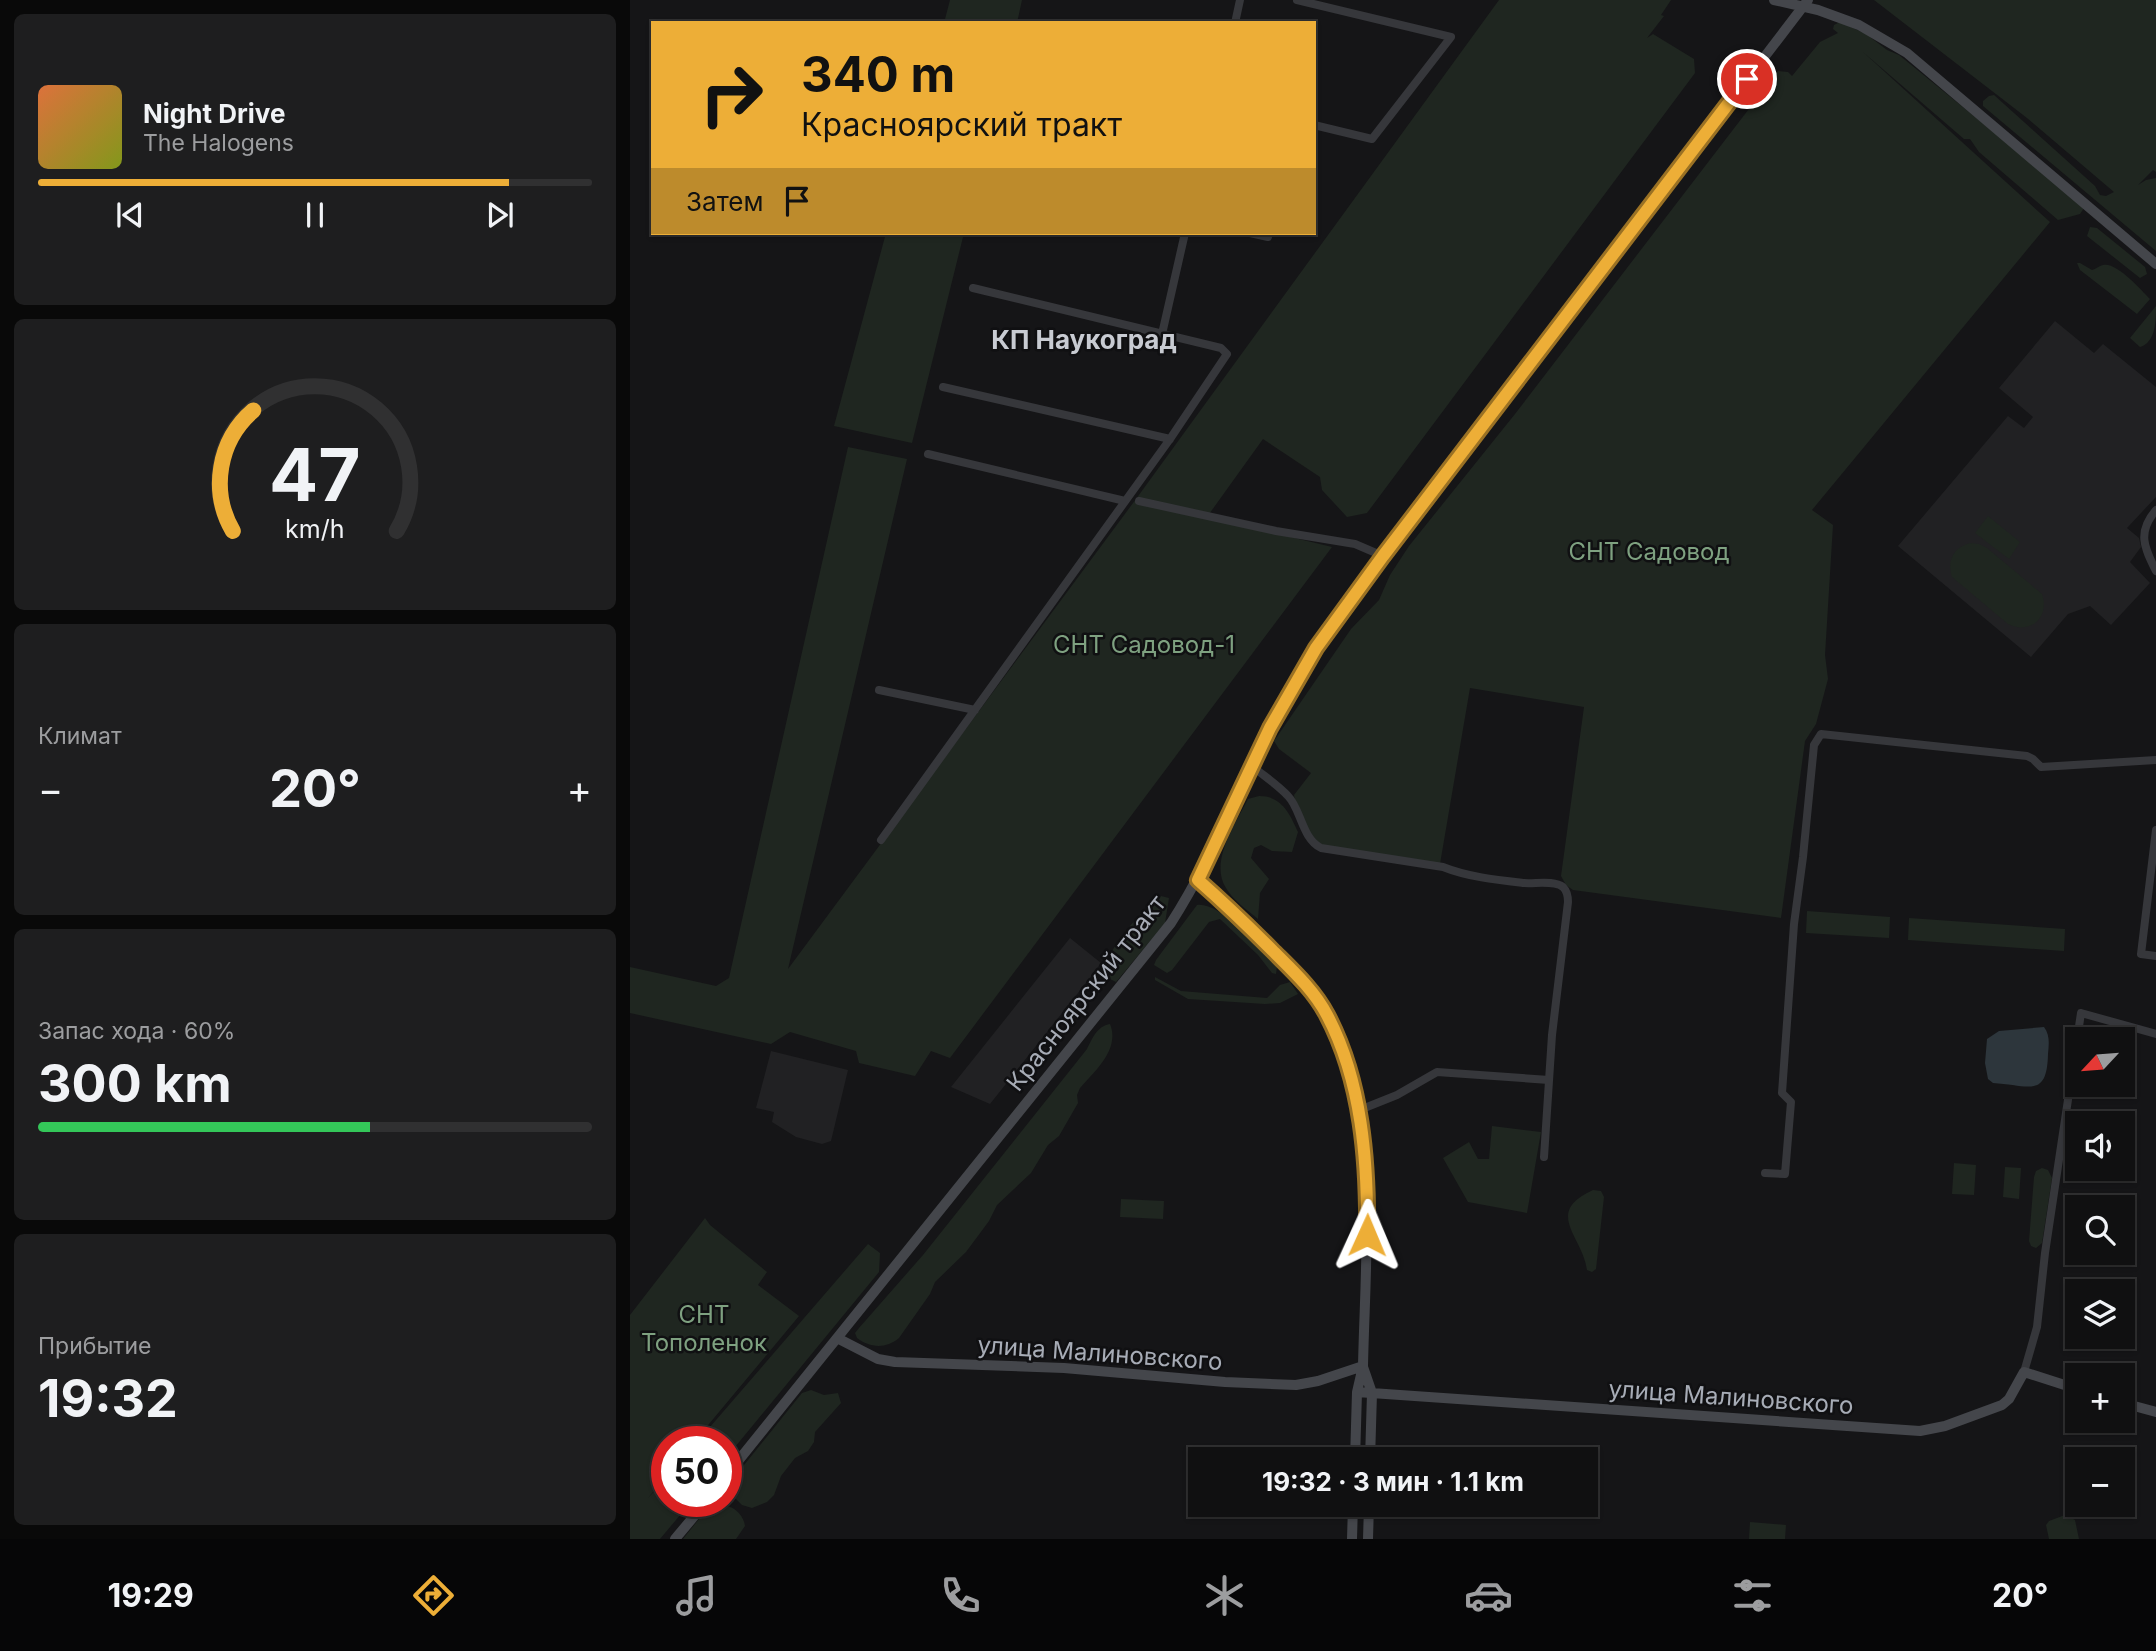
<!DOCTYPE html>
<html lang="ru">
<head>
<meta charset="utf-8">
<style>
	body { margin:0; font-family:Inter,sans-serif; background:#1e1e1f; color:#f1f3f6; height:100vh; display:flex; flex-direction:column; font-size:26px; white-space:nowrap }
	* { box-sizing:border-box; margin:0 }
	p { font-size:23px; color:#9c9d9f }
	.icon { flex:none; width:38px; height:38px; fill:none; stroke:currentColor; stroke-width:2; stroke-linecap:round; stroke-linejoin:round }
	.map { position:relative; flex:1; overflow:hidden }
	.drawer { display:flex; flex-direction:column; gap:14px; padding:14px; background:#090909; width:630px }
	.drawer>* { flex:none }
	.banner { position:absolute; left:21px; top:21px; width:665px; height:214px; border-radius:0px; box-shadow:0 2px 5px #0004,0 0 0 2px #303031; background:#edae37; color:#111; overflow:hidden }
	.needle { width:46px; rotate:244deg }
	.buttons { position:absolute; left:1435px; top:1027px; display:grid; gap:14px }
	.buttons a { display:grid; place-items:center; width:70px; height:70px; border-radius:0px; background:#101011; box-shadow:0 2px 5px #0004,0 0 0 2px #303031; font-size:35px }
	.speed { position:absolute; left:21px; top:1426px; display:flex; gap:14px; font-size:35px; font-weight:700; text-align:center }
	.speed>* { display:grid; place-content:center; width:91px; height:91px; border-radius:50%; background:#101011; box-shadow:0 2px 5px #0004,0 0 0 2px #303031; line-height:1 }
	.speed .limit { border:10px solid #d22; background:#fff; color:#111 }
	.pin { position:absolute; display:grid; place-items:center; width:60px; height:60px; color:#fff; margin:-30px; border:4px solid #fff; border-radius:50%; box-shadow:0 2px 7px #0007 }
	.me { position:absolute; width:77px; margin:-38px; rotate:1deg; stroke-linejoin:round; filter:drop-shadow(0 0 5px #0008) }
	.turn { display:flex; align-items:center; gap:24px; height:147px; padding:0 35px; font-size:32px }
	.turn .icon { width:91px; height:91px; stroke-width:2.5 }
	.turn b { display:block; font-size:49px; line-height:60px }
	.then { display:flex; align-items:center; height:66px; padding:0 35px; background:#0003; gap:14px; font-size:26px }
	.big { font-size:52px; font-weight:700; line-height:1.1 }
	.drawer .card { flex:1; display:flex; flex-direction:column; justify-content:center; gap:10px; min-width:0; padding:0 24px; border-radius:10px; background:#1e1e1f }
	.drawer .dial { align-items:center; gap:0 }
	.dial svg { height:182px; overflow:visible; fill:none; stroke:#303031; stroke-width:7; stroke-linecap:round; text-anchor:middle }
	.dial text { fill:#f1f3f6; stroke:none }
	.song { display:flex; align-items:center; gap:21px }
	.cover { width:84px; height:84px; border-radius:10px; background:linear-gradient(135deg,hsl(20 70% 55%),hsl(70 70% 35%)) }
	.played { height:7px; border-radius:4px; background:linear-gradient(90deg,#edae37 85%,#303031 85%) }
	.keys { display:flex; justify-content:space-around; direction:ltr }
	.heat { display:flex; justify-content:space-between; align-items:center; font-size:38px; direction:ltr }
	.charge { height:10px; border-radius:5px; background:linear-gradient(90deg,#34c759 60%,#303031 0) }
	.trip { position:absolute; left:558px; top:1447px; width:410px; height:70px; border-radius:0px; background:#101011; box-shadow:0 2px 5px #0004,0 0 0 2px #303031; font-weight:700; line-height:70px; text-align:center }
	.dock { display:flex; height:112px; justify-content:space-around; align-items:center; background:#060607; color:#9c9d9f }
	.dock .icon { width:49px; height:49px }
	.dock .on { color:#edae37 }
	.dock b { font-size:32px; color:#f1f3f6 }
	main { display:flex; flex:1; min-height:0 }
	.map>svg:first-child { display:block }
</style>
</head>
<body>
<main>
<section class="drawer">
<div class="card">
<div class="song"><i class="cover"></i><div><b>Night Drive</b><p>The Halogens</p></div></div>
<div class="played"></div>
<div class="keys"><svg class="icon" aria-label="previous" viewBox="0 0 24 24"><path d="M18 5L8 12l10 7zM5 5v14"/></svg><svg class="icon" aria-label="pause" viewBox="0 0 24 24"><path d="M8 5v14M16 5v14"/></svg><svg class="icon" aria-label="next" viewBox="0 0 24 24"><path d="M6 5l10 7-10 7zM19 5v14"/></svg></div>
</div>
<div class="card dial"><svg viewBox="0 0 100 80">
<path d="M14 69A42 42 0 1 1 86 69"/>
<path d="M14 69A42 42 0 0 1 23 16" stroke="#edae37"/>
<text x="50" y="56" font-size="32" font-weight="700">47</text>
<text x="50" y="72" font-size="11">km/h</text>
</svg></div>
<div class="card"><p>Климат</p>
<div class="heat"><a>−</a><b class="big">20°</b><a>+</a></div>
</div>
<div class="card"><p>Запас хода · 60%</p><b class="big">300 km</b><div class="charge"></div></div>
<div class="card"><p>Прибытие</p><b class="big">19:32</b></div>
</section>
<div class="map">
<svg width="1526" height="1539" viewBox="0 0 1526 1539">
	<rect width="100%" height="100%" fill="#151517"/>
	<!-- built -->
	<path fill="#212123" d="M1425,321l39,32 9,-9 53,43v110l-29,31 12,10 2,9 -11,15 20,21 -39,42 -21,-19 -22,8 -37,43 -133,-111 110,-130 16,12 9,-11 -34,-29z
		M440,938l31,25 -12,16 -99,125 -39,-17z
		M141,1051l77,19 -17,71 -9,3 -26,-7 -24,-15 2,-10 -18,-4z"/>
	<!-- green -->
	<path fill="#1f2620" d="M320,0h72l-5,23h-73z
		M869,0h172l-10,15 3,1 -17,22 6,-4 41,25 1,14 -328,440 -20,4 -25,-27 -2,-13 -57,-38 -56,78 125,30 -382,511 -19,-7 -16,25 -56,-13 -3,-12 -66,-19 -19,12 -141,-31v-46l86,19 13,-8 119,-531 59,12 -119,510 348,-470z
		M1244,0h282v172l-3,-2 -15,15 8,-5 10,-2v73l-173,-145v-5l6,-5 5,-1 101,91 5,9 6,1 8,-4 -87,-74z
		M1210,22l26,12 21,16 12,5 184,150 1,3 -4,6 -22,6 -79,-68 -9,-13h-6l-101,-87 187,170 -238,288 21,15 -8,130 3,24 -12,45 -11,17 -24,177 -208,-28 -7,-5 -5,-9 23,-169 -114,-19 -30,176 -120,-19c-12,-15 -24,-31 -26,-50l17,-22 -32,-24 -5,-8 77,-112 28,-29 11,-25 19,-29 106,-132 263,-343 10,1 4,4 28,-34 18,-9 -5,-4 1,-4z
		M1460,227l7,1 48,39 2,7 -7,4 -53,-42z
		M256,233h78l-52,210 -78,-17z
		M1447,263h3l12,7c4,-1 7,-4 11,-5 14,-3 38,25 47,34l-13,15 -57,-44z
		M1526,306c0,15 0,36 -16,41l-10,-9z
		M1358,516l32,26 -11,17 -34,-26z
		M1340,543l9,1 8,4 55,46c8,24 -12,41 -34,30l-56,-47c-5,-17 1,-29 18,-34z
		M629,796c23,0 31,18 39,36l-6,20 -20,-1 -11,-6 -7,3 -3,10 18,21 -9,14 -2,26c-11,-9 -25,-19 -32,-31 -17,-26 10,-65 22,-89z
		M531,896l8,2 -4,25 -49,59 -12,-6c-2,-22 39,-68 57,-80z
		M567,905c25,-3 63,45 80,62l-1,7 -4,-1 -14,-18 -38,-36 -11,3 -37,48 -5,3 -13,-8 2,-5z
		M1177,911l83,6 -1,21 -83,-5z
		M1279,918l156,11 -1,22 -156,-11z
		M525,977l26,14 86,7 13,-13 10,-3 8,12 -18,9 -15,1 -77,-5 -33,-19z
		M480,1024c10,25 -14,46 -30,64l-3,7 1,8 -19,33 -11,9 -17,28 -34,32 -8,16 -23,31 -31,30 -5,12 -31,44c-13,11 -29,10 -42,0l-2,-5 4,-5 64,-73 164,-206c5,-10 10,-23 23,-25z
		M862,1126l49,6 -14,81 -59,-11 -25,-44 26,-16 9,17h11z
		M1324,1163l22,2 -2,30 -22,-1z
		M1375,1167l16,1 -2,31 -16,-2z
		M1412,1168l6,2 4,8 -10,65 -6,5 -5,-2 -2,-5 5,-64 2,-6z
		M963,1190l8,1 3,6 -8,72 -4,3 -5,-2c-4,-34 -44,-57 6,-80z
		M491,1199l43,2 -1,18 -43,-2z
		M75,1218l5,7 57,47 -9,13 41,31 -105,126h-27v33l-19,23 19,-20v24h24l-31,37h-30v-224z
		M238,1244l12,9 -1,19 -153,186v-16h-29z
		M181,1390l13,5 14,-2 3,10 -26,29 -1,10 -6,9 -13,7 -14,18 -7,19 -7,7 -15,6 -10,-3 -10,-10v-15l70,-87z
		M96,1506c10,1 18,11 19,20l-9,13h-53l16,-20 10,-2z
		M1435,1515l10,5 4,19h-30l-3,-14 3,-4z
		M1120,1522l36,3 -1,14h-36z"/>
	<!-- water -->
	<path fill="#2d363c" d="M1414,1027c6,8 5,17 4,27 -1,45 -19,31 -55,29l-5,-4 -3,-16 2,-24 12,-8z"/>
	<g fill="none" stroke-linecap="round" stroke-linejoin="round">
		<!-- street -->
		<path stroke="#36373b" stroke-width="8" d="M667,0l154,37 -79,102 -58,-14
			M605,23l5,-23
			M620,233l18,4
			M532,334l23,-101
			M313,387l227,52
			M298,454l197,47
			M509,501l137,30 79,13 28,12
			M1526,510c-19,22 -12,37 0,61
			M249,690l96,20
			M622,766c12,10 26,19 36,30 13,13 14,43 33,52l122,19c25,10 54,13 81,16 11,1 30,-3 39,4 4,4 5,10 5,15l-16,133 -8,122
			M1526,830l-15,124 15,2
			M251,840l289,-401 57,-85 -6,-6 -248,-60
			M727,1111l40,-16 40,-23 112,8
			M1135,1173l20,1 6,-72 -9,-9 12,-169 9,-67 11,-112 7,-11 206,22 6,3 8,8 115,-7
			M1394,1372l13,-45 8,-74 36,-240 75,21"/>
		<!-- secondary -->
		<path stroke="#44464b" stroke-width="10" d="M1144,0l44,10 41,15 48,28 249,211
			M568,880c25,22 49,46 73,70 20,19 42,40 56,64 9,17 14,37 20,55 29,97 18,198 16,297l-6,26 -2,68
			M207,1338l41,21 17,3 169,6 161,14 71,3 22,-4 45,-15
			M733,1367l9,26 -2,67
			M727,1392l563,39 25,-5 57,-21 7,-6 15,-27 53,17
			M1493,1403l33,9
			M96,1476l445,-553c40,-62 66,-131 100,-196 32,-61 72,-115 112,-171l425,-556
			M45,1539l31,-37
			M722,1539l1,-34
			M738,1539l1,-34"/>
	</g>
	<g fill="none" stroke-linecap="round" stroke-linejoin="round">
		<defs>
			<path id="route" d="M737,1235c1,-73 -5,-154 -40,-220 -13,-25 -35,-45 -55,-65 -24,-24 -49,-48 -74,-70l72,-152 46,-80 67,-92 364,-477"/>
		</defs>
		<!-- route casing -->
		<use href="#route" stroke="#9a7124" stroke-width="18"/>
		<!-- route -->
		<use href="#route" stroke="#edae37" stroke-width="12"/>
	</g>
	<g text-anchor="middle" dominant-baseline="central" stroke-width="5" stroke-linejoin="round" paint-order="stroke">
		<!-- park labels -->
		<g font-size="24" fill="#7ea180" stroke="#101012">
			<text x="1019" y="551">СНТ Садовод</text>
			<text x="514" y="644">СНТ Садовод-1</text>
			<text x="74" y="1314">СНТ<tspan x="74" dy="28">Тополенок</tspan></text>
		</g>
		<!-- street labels -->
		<g font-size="24" fill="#a7acb6" stroke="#101012">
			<text transform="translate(456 993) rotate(-52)">Красноярский тракт</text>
			<text transform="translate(470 1353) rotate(4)">улица Малиновского</text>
			<text transform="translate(1101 1397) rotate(4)">улица Малиновского</text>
		</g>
		<!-- neighbourhood labels -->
		<g font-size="26" font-weight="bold" fill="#c8cbd2" stroke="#101012">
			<text x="454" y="339">КП Наукоград</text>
		</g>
	</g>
</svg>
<div class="buttons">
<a><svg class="needle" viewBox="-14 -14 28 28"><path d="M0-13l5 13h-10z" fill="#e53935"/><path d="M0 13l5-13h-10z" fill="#9c9d9f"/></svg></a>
<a><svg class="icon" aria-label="sound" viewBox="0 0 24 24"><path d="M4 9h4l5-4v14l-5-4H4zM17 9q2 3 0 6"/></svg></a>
<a><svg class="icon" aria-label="search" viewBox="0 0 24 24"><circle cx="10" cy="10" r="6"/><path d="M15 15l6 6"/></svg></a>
<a><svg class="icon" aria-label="layers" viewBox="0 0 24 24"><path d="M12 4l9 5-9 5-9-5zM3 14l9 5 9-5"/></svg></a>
<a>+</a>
<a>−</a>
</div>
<div class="speed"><div class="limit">50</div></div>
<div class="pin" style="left:1117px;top:79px;background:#d93025"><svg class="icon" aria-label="arrive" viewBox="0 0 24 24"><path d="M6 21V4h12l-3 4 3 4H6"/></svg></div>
<svg class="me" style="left:737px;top:1235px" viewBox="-20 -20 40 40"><path d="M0-17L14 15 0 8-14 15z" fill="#edae37" stroke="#fff" stroke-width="4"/></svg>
<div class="trip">19:32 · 3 мин · 1.1 km</div>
<div class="banner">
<div class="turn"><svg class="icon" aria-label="right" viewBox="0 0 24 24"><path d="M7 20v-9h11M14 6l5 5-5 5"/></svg><div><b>340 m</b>Красноярский тракт</div></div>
<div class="then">Затем<svg class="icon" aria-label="arrive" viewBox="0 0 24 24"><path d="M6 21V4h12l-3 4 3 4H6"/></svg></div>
</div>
</div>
</main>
<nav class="dock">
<b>19:29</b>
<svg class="icon on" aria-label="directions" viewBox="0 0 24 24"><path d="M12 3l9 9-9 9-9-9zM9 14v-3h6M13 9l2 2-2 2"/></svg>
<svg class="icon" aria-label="music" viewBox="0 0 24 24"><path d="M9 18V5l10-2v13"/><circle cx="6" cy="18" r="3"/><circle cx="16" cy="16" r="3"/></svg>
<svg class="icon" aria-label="phone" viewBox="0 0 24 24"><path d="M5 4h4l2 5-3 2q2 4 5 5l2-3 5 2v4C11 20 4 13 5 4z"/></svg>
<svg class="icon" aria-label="climate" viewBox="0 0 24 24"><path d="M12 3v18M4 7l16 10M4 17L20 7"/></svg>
<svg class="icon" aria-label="car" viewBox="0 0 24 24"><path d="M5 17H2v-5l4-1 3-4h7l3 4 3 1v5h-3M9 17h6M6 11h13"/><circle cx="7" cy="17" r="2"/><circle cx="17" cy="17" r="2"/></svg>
<svg class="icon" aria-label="filters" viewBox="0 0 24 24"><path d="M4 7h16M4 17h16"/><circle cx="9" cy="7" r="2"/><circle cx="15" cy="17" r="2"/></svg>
<b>20°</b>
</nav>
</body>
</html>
